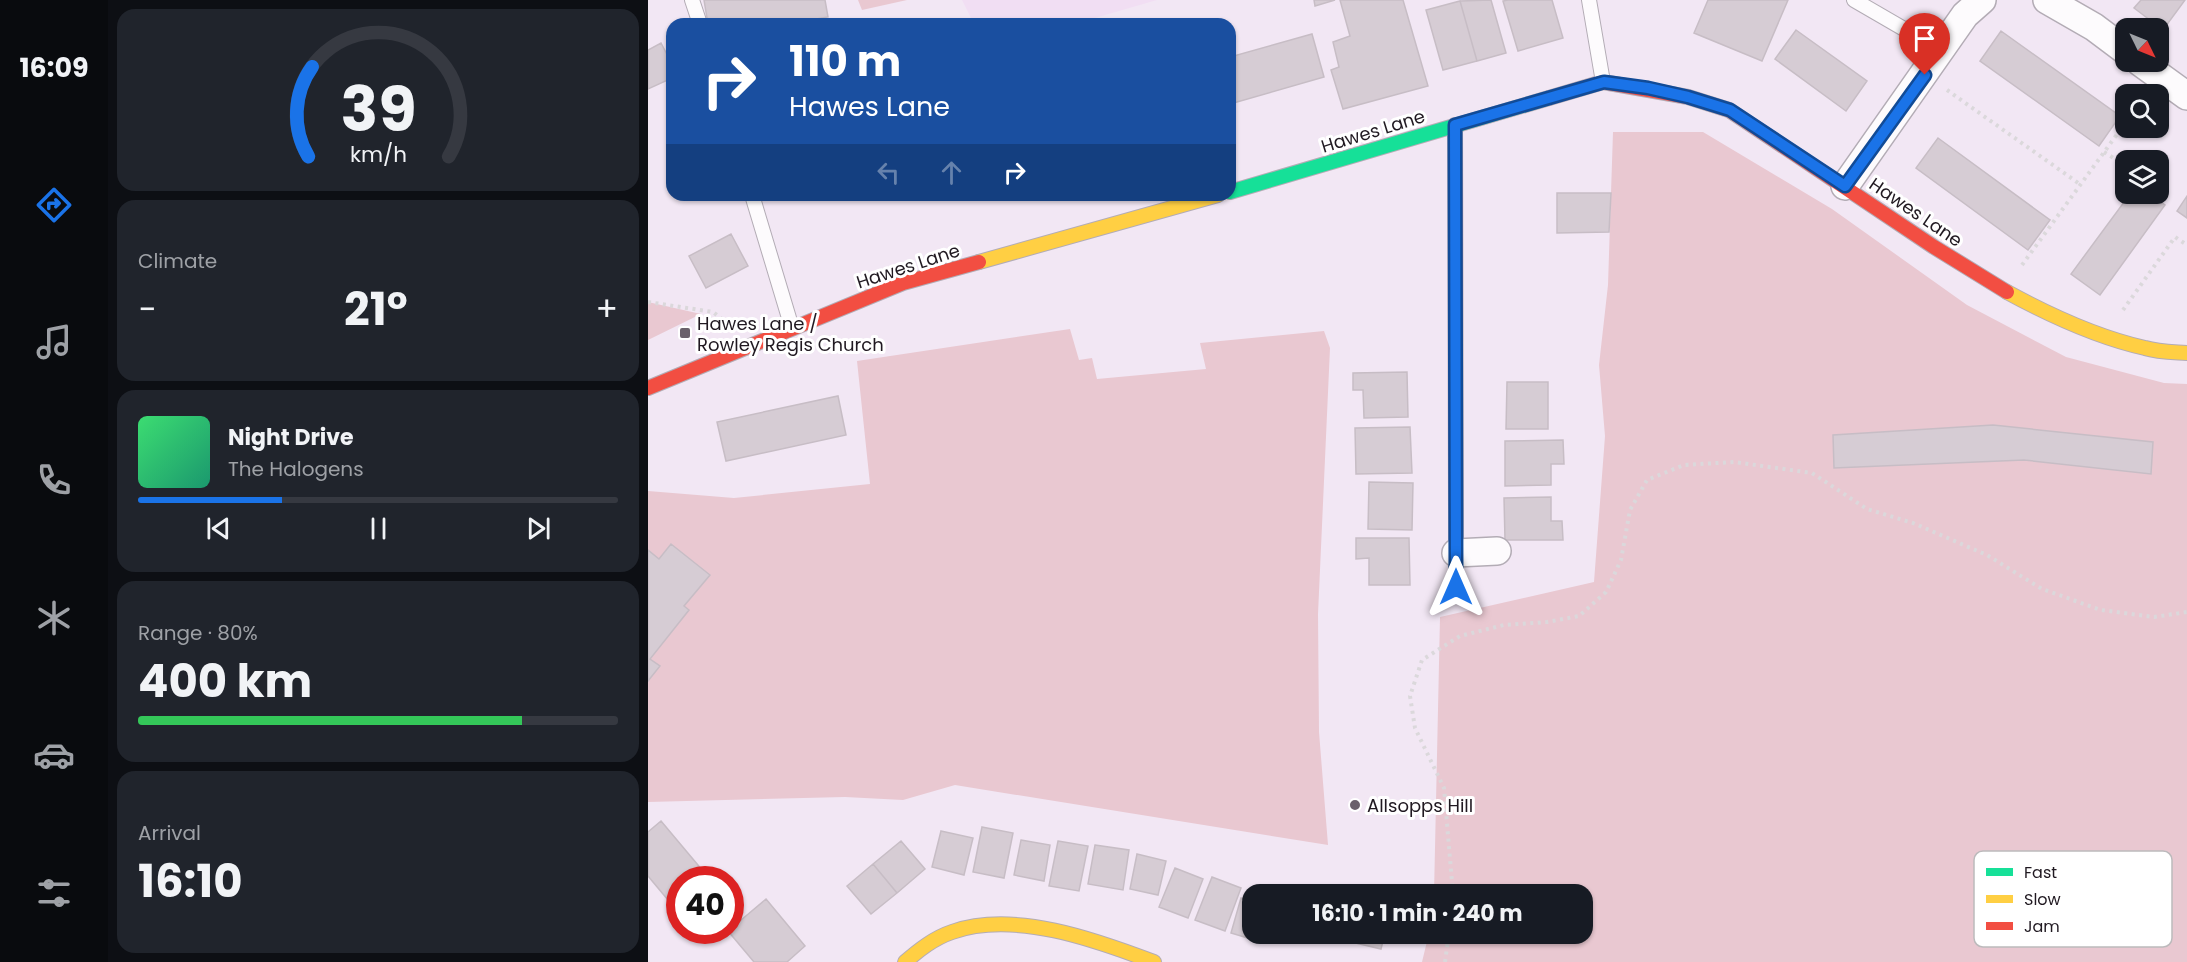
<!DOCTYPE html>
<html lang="en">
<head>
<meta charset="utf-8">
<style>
	body { margin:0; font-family:Poppins,sans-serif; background:#20242c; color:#f1f3f6; height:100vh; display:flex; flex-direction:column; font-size:22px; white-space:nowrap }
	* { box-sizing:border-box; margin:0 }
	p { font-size:20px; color:#9ea1a6 }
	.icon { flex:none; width:33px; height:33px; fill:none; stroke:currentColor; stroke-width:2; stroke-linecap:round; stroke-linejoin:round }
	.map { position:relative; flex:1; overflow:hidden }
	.sheet { display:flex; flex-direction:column; gap:9px; padding:9px; background:#0d0f14; width:540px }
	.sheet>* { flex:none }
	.hud { position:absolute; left:18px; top:18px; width:570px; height:183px; border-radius:18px; box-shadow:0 2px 4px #0004; background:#1a4fa0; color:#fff; overflow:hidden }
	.needle { width:39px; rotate:133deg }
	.tools { position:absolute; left:1467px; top:18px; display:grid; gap:12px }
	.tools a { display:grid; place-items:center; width:54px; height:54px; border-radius:12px; background:#171b24; box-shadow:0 2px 4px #0004; font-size:30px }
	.speed { position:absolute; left:18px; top:866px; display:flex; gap:12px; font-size:30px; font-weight:700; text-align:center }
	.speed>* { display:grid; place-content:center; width:78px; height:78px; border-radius:50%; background:#171b24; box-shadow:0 2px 4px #0004; line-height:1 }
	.speed .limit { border:9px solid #d22; background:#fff; color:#111 }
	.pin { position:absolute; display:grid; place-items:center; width:51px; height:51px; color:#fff; margin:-62px -26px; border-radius:50% 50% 50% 0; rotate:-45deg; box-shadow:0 0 6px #0007 }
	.pin .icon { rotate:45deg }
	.me { position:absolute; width:66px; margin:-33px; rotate:0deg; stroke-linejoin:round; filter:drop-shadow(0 0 4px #0008) }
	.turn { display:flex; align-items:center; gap:21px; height:126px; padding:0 24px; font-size:27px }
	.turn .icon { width:78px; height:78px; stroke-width:2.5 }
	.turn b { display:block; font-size:42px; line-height:51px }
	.lanes { display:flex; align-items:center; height:57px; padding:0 24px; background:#0003; justify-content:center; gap:30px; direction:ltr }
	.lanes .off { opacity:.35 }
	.big { font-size:45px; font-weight:700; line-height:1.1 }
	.sheet .widget { flex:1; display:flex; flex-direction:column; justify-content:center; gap:9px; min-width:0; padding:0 21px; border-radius:18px; background:#20242c }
	.sheet .dial { align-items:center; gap:0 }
	.dial svg { height:156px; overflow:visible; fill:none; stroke:#363941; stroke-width:7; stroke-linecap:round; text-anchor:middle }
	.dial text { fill:#f1f3f6; stroke:none }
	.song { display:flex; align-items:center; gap:18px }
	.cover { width:72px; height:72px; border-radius:9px; background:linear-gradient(135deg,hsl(140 70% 55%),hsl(160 70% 35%)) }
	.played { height:6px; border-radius:3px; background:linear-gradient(90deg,#1a73e8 30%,#363941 30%) }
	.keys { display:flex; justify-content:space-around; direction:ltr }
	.heat { display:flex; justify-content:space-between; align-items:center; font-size:33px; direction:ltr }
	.charge { height:9px; border-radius:4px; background:linear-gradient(90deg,#34c759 80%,#363941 0) }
	.trip { position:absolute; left:594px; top:884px; width:351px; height:60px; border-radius:18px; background:#171b24; box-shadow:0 2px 4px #0004; font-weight:700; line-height:60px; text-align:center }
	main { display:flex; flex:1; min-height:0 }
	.dock { display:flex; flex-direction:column; width:108px; justify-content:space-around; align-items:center; background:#090b0e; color:#9ea1a6 }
	.dock .icon { width:42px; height:42px }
	.dock .on { color:#1a73e8 }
	.dock b { font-size:27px; color:#f1f3f6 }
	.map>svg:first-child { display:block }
</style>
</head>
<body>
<main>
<nav class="dock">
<b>16:09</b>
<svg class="icon on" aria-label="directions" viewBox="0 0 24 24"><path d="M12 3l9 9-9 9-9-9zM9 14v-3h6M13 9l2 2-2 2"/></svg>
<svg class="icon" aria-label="music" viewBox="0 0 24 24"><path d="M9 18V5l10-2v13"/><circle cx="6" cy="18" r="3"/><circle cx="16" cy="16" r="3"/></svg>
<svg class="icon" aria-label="phone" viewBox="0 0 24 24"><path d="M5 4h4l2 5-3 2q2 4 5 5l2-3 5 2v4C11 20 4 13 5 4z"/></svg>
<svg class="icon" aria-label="climate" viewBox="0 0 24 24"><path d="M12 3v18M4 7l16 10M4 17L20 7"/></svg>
<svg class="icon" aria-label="car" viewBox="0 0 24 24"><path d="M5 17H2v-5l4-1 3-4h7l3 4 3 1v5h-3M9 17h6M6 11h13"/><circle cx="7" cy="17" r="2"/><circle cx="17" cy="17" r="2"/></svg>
<svg class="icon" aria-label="filters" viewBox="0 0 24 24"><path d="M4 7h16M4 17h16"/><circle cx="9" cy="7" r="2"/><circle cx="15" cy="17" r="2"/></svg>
</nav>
<section class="sheet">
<div class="widget dial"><svg viewBox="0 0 100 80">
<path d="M14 69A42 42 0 1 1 86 69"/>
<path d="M14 69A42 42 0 0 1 16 23" stroke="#1a73e8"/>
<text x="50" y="56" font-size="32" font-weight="700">39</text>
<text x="50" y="72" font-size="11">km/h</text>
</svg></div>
<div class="widget"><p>Climate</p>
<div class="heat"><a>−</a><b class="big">21°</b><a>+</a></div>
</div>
<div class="widget">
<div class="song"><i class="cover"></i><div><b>Night Drive</b><p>The Halogens</p></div></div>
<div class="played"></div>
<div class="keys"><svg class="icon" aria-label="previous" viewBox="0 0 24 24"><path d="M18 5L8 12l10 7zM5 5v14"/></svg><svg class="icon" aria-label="pause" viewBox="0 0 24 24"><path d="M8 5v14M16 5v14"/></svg><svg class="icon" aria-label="next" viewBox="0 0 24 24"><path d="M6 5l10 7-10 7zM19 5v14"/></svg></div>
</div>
<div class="widget"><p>Range · 80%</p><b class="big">400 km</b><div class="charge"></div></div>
<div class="widget"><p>Arrival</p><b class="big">16:10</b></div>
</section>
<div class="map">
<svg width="1539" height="962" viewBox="0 0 1539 962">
	<rect width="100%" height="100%" fill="#f2e7f4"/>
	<!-- built -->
	<path fill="#f1def3" d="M314,0h195l-83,24h-100z"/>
	<!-- green -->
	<path fill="#e9c8d1" d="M210,0h49l-45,10z
		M965,132h90l129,77 135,96 99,52 98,26 23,1v578h-765l7,-29h153v-39h-148l6,-277 154,-35 11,-146 -6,-71 9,-80z
		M0,302l53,12 -53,26z
		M422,329l9,31 13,-2 5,21 109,-10 -6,-26 124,-12 6,17 -12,266 1,118 9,113 -373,-60 -52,15 -58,-3 -197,5v-311l86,7 136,-14 -13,-123z"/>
	<!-- building -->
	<path fill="#d6ccd4" stroke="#c7bdc5" stroke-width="1.5" d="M56,0h121l3,17 -23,4v3h-97z
		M666,0h21l-20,6z
		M692,0h63l25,86 -85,23 -12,-39 8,-3 -6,-25 17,-6z
		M843,0l15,53 -29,8 -17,-60z
		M860,0h44l11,38 -45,13 -15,-50z
		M1060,0h80l-26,61 -68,-28z
		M1493,0h44l-22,30 -29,-22z
		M812,1l17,60 -34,9 -17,-60z
		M1148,30l71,51 -21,30 -71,-52z
		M1353,31l119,85 -21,30 -119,-85z
		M664,34l12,43 -94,27v-47z
		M13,43l11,21v14l-24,11v-39z
		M1290,138l112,82 -22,30 -112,-82z
		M909,193h54l-2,39 -52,1z
		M1482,194h19l16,11 -65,90 -29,-21z
		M338,195h25l-24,5z
		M1539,196v22l-10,-7z
		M83,234l17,32 -42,22 -17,-32z
		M759,372l1,45 -44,1 -1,-28h-10v-17z
		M859,382h41v47h-42z
		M190,396l8,39 -120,26 -9,-39z
		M1345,425l160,17 -2,32 -127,-14 -190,8 -1,-33z
		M762,427l2,46 -56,1 -1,-46z
		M915,440l1,24h-13v21l-46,1v-45z
		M721,482l44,1 -1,47 -44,-1z
		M903,497v24h11l1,19h-58l-1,-42z
		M708,538h53l1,47h-41v-27l-13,1z
		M23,544l39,31 -26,31 5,4 -39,49 10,7 -12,15v-131l11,9z
		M13,821l47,56 -2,2h-26v22l-7,5 -25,-30v-44z
		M334,827l31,6 -9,45 -31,-6z
		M293,831l32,7 -9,37 -32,-8z
		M373,840l29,5 -6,36 -30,-6z
		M253,841l24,28 -28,24 -24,-29z
		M410,841l30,5 -9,45 -30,-5z
		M447,845l34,5 -6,40 -35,-6z
		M489,854l29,7 -8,34 -28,-6z
		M225,864l24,29 -26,21 -24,-28z
		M527,868l28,11 -15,39 -29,-11z
		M564,877l29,11 -16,43 -30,-11z
		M635,889l21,5h-22z
		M593,898l11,4v31h12l-3,9 -30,-9z
		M118,899l39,47 -18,16h-33l-26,-31z
		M667,933h28l-2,7z
		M701,933h36l-4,16 -34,-8z"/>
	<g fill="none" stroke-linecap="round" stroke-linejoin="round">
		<defs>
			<path id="lane" d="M44,0l8,24
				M941,0l14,82
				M1206,0l88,51
				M104,195l40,133"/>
			<path id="street" d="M1399,0l47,27 32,24
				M1492,62l47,34
				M1197,186l120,-171 17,-15
				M808,553l41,-2"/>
			<path id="fast" d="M582,192l319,-94
				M808,506v81"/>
			<path id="slow" d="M331,262l239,-67
				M1359,292c44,24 89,45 138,56 13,4 28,4 42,5
				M257,962c14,-12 29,-24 47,-30 62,-22 144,8 202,30"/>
			<path id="jam" d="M901,98l54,-16 85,15 41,13 205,137 73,45
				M807,125l1,381
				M0,388l255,-105 76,-21"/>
		</defs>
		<!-- lane casing -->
		<use href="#lane" stroke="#b3acb5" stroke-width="16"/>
		<!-- street casing -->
		<use href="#street" stroke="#b3acb5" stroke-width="30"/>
		<!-- fast casing -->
		<use href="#fast" stroke="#b3acb5" stroke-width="16"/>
		<!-- slow casing -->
		<use href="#slow" stroke="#b3acb5" stroke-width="16"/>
		<!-- jam casing -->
		<use href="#jam" stroke="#b3acb5" stroke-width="16"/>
		<!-- path -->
		<path stroke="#dbd8db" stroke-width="4" stroke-dasharray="3 4.5" stroke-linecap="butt" d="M1299,90l134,95
			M1456,152l22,14
			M1510,190l11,7
			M1374,265l104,-143
			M0,302l65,10 14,11
			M1475,310l52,-73 12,8
			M805,894l-9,-106 -29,-60 -5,-32 12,-36 38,-24 44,-11 43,-3 32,-6 27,-24 15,-32 9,-50 17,-30 37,-15 50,-3 78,11 55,36 46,14 74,32 55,34 59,21 53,7 33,-5
			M797,962l4,-29"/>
		<!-- lane -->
		<use href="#lane" stroke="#fdfbfd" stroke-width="14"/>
		<!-- street -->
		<use href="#street" stroke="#fdfbfd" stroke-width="27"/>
		<!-- fast -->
		<use href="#fast" stroke="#16e098" stroke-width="14"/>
		<!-- slow -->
		<use href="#slow" stroke="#ffcf43" stroke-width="14"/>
		<!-- jam -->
		<use href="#jam" stroke="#f24e42" stroke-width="14"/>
	</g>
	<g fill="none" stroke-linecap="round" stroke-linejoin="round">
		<defs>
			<path id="route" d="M808,587l-1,-462 149,-43 44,6 40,9 42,13 115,76 80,-111"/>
		</defs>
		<!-- route casing -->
		<use href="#route" stroke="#114b97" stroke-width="15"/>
		<!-- route -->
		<use href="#route" stroke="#1a73e8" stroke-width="10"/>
	</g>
	<!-- markers -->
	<g fill="#6a616b" stroke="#fff" stroke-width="2">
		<rect x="31" y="327" width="12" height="12" rx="3"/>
		<circle cx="707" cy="805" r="6"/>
	</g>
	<g text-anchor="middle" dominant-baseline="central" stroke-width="6" stroke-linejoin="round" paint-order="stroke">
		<!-- street labels -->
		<g font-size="18" fill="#201921" stroke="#fff">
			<text transform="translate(725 131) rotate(-17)">Hawes Lane</text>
			<text transform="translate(1268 212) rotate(34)">Hawes Lane</text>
			<text transform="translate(260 266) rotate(-18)">Hawes Lane</text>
		</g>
		<!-- poi labels -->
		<g font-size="18" fill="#201921" stroke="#fff" text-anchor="start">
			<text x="49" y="323">Hawes Lane /<tspan x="49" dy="21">Rowley Regis Church</tspan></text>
			<text x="719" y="805">Allsopps Hill</text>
		</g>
	</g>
	<!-- legend -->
	<rect x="1326" y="851" width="198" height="96" rx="9" fill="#fff" stroke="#bcbabc" stroke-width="1.5"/>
	<rect x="1338" y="868" width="27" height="8" fill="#16e098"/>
	<rect x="1338" y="895" width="27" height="8" fill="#ffcf43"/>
	<rect x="1338" y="922" width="27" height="8" fill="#f24e42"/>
	<g font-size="16" fill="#201921">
		<text x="1376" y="878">Fast</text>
		<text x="1376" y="905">Slow</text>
		<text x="1376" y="932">Jam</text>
	</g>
</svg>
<div class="tools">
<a><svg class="needle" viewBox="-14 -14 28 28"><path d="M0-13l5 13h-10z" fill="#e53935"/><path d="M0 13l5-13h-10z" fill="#9ea1a6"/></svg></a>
<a><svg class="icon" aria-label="search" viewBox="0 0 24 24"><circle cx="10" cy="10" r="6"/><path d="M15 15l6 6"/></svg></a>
<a><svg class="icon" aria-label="layers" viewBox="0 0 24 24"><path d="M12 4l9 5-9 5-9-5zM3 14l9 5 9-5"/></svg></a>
</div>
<div class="speed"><div class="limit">40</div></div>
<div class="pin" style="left:1277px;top:75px;background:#d93025"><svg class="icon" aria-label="arrive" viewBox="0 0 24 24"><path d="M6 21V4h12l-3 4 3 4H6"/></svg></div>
<svg class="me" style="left:808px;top:587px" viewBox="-20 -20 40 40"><path d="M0-17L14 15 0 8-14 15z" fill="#1a73e8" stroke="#fff" stroke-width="4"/></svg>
<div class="trip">16:10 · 1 min · 240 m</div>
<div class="hud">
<div class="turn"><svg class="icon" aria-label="right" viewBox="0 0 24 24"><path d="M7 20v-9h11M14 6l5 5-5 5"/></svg><div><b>110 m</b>Hawes Lane</div></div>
<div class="lanes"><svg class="icon off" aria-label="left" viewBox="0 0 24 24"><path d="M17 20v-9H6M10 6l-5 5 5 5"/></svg><svg class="icon off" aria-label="ahead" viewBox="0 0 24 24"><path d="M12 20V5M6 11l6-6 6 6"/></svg><svg class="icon" aria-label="right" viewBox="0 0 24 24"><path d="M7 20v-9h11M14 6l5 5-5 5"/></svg></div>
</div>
</div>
</main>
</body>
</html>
